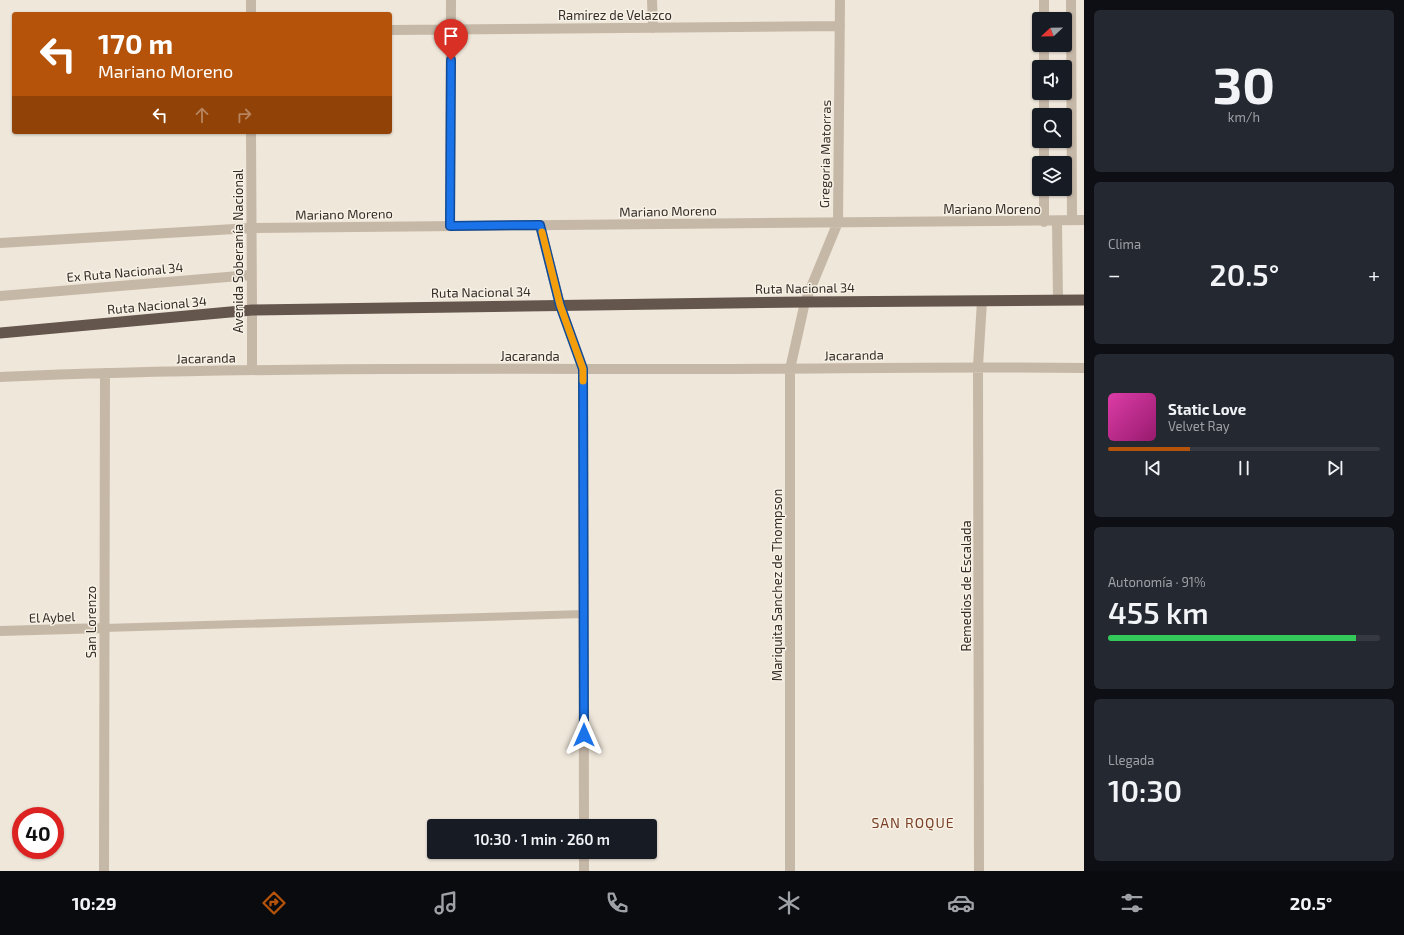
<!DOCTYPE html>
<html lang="es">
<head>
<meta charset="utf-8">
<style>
	body { margin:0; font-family:"Exo 2",sans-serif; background:#242831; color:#f1f3f6; height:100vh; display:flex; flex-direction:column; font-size:15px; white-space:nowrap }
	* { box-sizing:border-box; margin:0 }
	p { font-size:13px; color:#9ea1a6 }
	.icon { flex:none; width:22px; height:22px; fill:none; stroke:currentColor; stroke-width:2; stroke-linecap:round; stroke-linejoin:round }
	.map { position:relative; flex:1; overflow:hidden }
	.side { display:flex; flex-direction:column; gap:10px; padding:10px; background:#0d0f14; width:320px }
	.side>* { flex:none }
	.guide { position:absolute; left:12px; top:12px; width:380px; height:122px; border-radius:4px; box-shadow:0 1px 3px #0004; background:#b45309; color:#fff; overflow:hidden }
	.needle { width:26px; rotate:248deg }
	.buttons { position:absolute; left:1032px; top:12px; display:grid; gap:8px }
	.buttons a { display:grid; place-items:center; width:40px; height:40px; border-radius:4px; background:#171b24; box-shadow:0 1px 3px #0004; font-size:20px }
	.speed { position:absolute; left:12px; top:807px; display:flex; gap:8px; font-size:20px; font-weight:700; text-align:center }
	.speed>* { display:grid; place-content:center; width:52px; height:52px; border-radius:50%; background:#171b24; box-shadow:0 1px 3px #0004; line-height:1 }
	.speed .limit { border:6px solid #d22; background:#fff; color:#111 }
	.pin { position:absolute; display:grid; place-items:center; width:34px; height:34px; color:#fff; margin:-41px -17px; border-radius:50% 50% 50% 0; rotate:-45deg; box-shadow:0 0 4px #0007 }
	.pin .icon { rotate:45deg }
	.me { position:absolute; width:44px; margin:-22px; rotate:0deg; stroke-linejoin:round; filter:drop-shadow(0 0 3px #0008) }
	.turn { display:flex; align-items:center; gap:14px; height:84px; padding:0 20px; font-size:18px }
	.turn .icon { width:52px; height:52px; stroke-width:2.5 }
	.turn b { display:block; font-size:28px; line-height:34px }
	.lanes { display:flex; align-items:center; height:38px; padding:0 20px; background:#0003; justify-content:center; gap:20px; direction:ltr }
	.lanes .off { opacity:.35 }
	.big { font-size:30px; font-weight:600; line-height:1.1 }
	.side .widget { flex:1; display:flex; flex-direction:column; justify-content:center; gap:6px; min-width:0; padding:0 14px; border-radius:6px; background:#242831 }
	.side .dial { align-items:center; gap:0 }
	.dial b { font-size:52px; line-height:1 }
	.song { display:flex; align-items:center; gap:12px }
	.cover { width:48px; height:48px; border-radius:6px; background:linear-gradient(135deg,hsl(320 70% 55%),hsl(320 70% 35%)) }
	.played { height:4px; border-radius:2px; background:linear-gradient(90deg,#b45309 30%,#363941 30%) }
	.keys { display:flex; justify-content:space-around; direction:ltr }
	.heat { display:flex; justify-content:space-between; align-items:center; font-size:22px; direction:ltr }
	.charge { height:6px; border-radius:3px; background:linear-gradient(90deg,#34c759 91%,#363941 0) }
	.trip { position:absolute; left:427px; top:819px; width:230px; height:40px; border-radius:4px; background:#171b24; box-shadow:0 1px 3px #0004; font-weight:600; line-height:40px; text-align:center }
	.tabs { display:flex; height:64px; justify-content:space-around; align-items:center; background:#090b0e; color:#9ea1a6 }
	.tabs .icon { width:28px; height:28px }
	.tabs .on { color:#b45309 }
	.tabs b { font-size:18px; color:#f1f3f6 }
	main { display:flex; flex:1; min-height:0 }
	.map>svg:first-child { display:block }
</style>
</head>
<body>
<main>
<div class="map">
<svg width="1084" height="871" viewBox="0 0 1084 871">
	<rect width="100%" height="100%" fill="#efe7da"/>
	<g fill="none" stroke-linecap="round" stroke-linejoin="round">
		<!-- service -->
		<path stroke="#c6b8a7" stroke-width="8" d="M104,628l480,-14"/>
		<!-- minor -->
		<path stroke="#c6b8a7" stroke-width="10" d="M652,0l1,28
			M1071,0l1,220
			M1044,19v-19
			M390,30l450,-4
			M1044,67v-22
			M1044,115v-22
			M1044,163v-22
			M1057,221l1,79
			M1044,222v-33
			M540,225l20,80
			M450,226l1,-226
			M0,243l251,-15 833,-8
			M0,296l251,-21
			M252,310v60
			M0,377c230,-10 461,-8 692,-8 131,0 261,-3 392,-1
			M0,631l104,-3
			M104,871l1,-498
			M790,871v-502l15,-67 33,-80 2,-222
			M979,871l-1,-505 4,-65"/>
		<!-- tertiary -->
		<path stroke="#c6b8a7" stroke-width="10" d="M251,0v14
			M251,132l1,178
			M560,305l23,64 1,457
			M584,852v19"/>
		<!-- trunk -->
		<path stroke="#64564c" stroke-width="11" d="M0,333l252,-23 553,-8 279,-2"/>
	</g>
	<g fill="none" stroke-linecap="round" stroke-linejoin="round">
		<defs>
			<path id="route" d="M451,60l-1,166 90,-1 20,80 23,64 1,366"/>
		</defs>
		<!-- route casing -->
		<use href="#route" stroke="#114b97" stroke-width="10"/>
		<!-- route -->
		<use href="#route" stroke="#1a73e8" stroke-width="7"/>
		<!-- slow -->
		<path stroke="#f59e0b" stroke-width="7" d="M542,232l18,73 23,64v12"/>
	</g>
	<g text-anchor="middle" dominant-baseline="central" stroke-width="3" stroke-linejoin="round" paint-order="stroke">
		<!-- street labels -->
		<g font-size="13" fill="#332c27" stroke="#f7f1e6">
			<text x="615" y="15">Ramirez de Velazco</text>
			<text transform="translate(825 154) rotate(-89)">Gregoria Matorras</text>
			<text x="992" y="209">Mariano Moreno</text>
			<text transform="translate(668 211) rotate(-1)">Mariano Moreno</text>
			<text transform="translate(344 214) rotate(-1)">Mariano Moreno</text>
			<text transform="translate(238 251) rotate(-90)">Avenida Soberanía Nacional</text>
			<text transform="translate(125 272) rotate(-5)">Ex Ruta Nacional 34</text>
			<text transform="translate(805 288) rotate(-1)">Ruta Nacional 34</text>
			<text transform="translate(481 292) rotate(-1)">Ruta Nacional 34</text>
			<text transform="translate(157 305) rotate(-5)">Ruta Nacional 34</text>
			<text transform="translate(854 355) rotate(-1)">Jacaranda</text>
			<text x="530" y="356">Jacaranda</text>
			<text transform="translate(206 358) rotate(-1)">Jacaranda</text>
			<text transform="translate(777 585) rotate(-90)">Mariquita Sanchez de Thompson</text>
			<text transform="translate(966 586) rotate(-90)">Remedios de Escalada</text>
			<text transform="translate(52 617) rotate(-2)">El Aybel</text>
			<text transform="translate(91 622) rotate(-90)">San Lorenzo</text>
		</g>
		<!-- neighbourhood labels -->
		<g font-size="14" letter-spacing="1" fill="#7b4127" stroke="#f7f1e6">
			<text x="913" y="822">SAN ROQUE</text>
		</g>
	</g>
</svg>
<div class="buttons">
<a><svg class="needle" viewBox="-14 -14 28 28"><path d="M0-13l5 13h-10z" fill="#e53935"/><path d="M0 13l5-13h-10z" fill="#9ea1a6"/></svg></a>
<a><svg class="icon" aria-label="sound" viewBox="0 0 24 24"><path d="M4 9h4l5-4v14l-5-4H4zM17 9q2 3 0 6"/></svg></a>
<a><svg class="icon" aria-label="search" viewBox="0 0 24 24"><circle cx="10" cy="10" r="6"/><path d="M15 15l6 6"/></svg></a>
<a><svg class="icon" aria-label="layers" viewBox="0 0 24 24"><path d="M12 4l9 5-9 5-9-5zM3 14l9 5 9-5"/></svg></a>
</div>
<div class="speed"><div class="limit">40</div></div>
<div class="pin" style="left:451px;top:60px;background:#d93025"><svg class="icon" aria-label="arrive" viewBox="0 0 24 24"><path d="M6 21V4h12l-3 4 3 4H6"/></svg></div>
<svg class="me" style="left:584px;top:735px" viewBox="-20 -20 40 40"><path d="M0-17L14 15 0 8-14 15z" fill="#1a73e8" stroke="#fff" stroke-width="4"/></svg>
<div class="trip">10:30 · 1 min · 260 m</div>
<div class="guide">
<div class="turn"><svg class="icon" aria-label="left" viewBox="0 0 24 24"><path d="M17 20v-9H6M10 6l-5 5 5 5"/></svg><div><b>170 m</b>Mariano Moreno</div></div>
<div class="lanes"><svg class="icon" aria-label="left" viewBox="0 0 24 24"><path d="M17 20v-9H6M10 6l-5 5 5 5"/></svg><svg class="icon off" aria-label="ahead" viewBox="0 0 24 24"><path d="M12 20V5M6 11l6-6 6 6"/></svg><svg class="icon off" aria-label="right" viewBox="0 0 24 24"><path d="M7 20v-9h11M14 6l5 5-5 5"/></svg></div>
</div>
</div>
<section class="side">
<div class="widget dial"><b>30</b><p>km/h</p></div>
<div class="widget"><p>Clima</p>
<div class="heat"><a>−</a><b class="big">20.5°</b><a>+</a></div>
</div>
<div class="widget">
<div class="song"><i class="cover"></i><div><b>Static Love</b><p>Velvet Ray</p></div></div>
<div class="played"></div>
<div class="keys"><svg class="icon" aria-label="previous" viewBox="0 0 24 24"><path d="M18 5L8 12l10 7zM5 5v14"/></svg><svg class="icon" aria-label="pause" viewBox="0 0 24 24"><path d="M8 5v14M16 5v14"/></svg><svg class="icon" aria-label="next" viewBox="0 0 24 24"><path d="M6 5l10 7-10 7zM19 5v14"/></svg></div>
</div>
<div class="widget"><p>Autonomía · 91%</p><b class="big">455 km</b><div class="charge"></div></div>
<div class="widget"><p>Llegada</p><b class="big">10:30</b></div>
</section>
</main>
<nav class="tabs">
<b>10:29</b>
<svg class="icon on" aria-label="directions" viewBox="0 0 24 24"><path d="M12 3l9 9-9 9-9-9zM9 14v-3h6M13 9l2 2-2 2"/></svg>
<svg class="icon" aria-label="music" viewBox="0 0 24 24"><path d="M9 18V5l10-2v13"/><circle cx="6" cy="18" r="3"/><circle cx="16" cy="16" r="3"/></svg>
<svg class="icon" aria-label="phone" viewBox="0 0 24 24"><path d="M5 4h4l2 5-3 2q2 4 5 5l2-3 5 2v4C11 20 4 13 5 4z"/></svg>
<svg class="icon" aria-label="climate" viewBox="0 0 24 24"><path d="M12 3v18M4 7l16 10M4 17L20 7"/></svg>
<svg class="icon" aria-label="car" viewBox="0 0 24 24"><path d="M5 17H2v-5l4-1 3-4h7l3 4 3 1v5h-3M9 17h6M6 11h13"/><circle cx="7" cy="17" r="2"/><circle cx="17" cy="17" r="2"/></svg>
<svg class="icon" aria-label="filters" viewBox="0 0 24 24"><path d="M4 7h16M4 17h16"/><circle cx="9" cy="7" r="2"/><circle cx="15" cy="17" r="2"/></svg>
<b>20.5°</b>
</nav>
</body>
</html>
